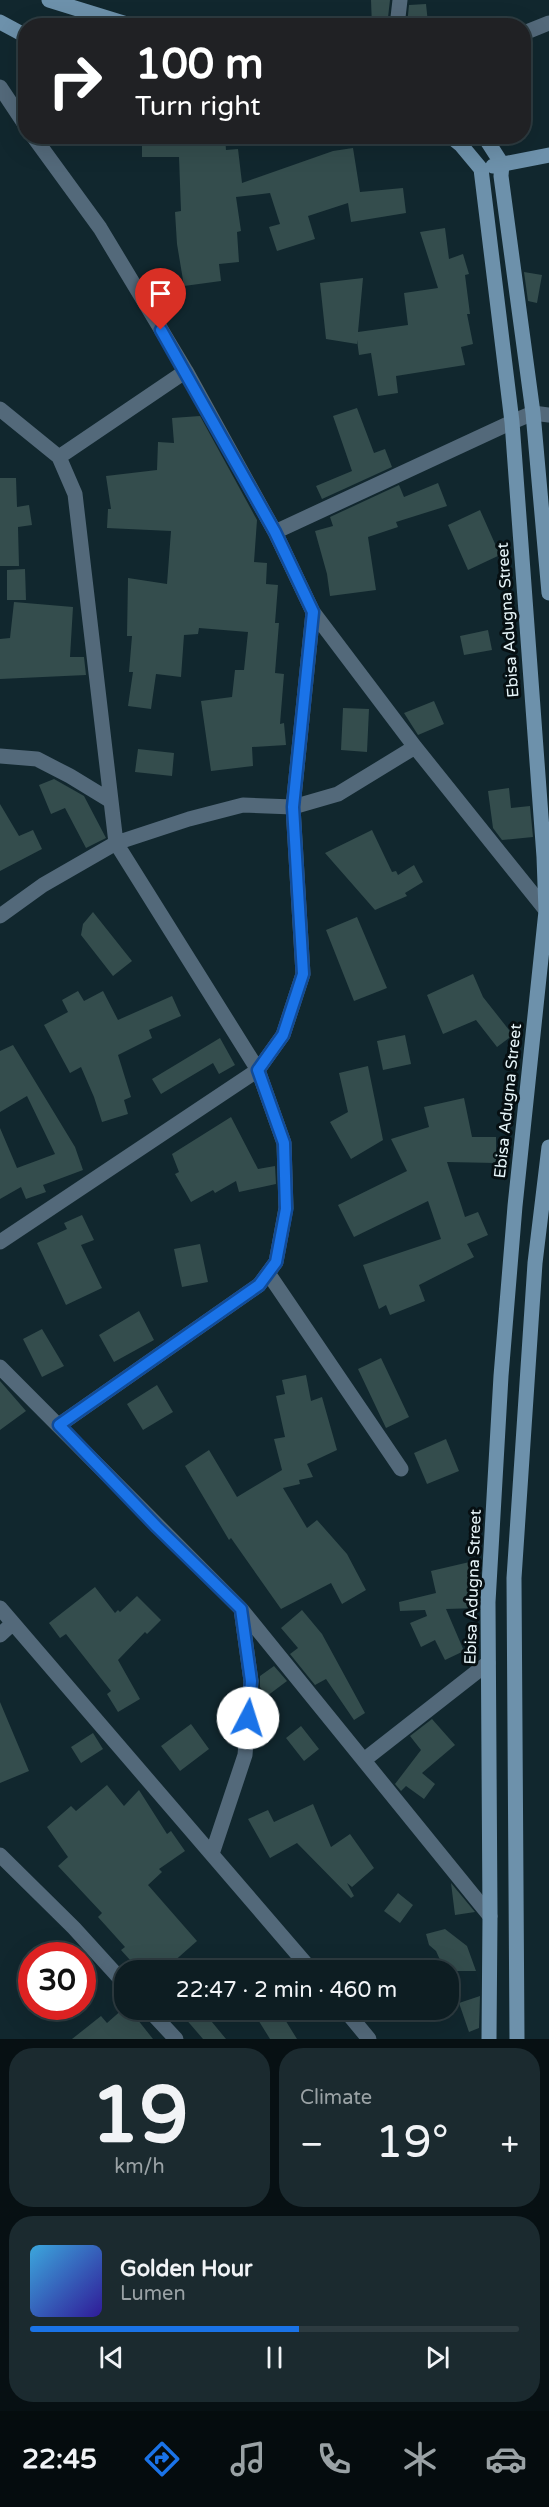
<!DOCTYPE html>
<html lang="en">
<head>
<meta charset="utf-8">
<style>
	body { margin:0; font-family:"Varela Round",sans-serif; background:#1b2a2f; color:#f1f3f6; height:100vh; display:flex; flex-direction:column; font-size:22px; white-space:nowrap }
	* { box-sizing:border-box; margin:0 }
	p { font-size:20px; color:#9aa2a5 }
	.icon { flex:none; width:33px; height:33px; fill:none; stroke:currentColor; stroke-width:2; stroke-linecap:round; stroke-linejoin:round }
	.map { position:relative; height:2039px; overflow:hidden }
	.panel { display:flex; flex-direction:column; gap:9px; padding:9px; background:#071013; flex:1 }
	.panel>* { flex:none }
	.top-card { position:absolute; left:18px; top:18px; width:513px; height:126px; border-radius:24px; box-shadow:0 6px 24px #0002,0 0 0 2px #2d3b40; background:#202124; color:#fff; overflow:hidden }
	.speed { position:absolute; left:18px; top:1942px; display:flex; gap:12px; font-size:30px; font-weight:700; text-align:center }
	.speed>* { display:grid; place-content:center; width:78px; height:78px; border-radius:50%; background:#0d1d22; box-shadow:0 6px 24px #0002,0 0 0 2px #2d3b40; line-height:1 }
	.speed .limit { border:9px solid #d22; background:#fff; color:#111 }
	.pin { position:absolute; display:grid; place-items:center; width:51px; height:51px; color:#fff; margin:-62px -26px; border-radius:50% 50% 50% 0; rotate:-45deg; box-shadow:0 0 6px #0007 }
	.pin .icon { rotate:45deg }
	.me { position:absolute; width:66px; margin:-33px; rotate:5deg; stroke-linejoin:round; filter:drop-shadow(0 0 4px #0008) }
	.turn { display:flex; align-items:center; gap:21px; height:126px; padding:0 18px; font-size:27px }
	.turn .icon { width:78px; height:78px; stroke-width:2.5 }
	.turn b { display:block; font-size:42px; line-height:51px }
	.big { font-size:45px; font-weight:600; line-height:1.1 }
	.panel .card { flex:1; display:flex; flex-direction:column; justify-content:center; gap:9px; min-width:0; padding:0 21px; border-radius:24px; background:#1b2a2f }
	.panel .dial { align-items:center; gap:0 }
	.dial b { font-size:78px; line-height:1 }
	.song { display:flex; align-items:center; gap:18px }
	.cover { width:72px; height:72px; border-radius:9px; background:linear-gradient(135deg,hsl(200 70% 55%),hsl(250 70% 35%)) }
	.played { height:6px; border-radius:3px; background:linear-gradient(90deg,#1a73e8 55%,#2d3b40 55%) }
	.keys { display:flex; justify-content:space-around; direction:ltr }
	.heat { display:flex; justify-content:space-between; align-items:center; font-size:33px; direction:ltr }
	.panel .tiles { flex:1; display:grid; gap:9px; grid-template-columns:1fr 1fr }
	.card:last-child { grid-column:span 2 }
	.trip { position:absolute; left:114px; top:1960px; width:345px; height:60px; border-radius:24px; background:#0d1d22; box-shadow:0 6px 24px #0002,0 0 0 2px #2d3b40; font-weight:600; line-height:60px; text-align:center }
	.tabs { display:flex; height:96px; justify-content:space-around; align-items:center; background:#050c0e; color:#9aa2a5 }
	.tabs .icon { width:42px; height:42px }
	.tabs .selected { color:#1a73e8 }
	.tabs b { font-size:27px; color:#f1f3f6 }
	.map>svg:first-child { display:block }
</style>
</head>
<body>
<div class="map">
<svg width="549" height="2039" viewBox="0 0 549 2039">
	<rect width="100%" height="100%" fill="#11272e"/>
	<!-- building -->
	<path fill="#344d4d" d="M371,0h19l-3,26h-15z
		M426,4l2,19 -21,2 2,-20z
		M142,136h83l1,14 12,-1 4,34 91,-32 20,-3 7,44 43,-4 3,25 -55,9 -3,-19 -40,13 7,23 -38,12 -8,-24 11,-3 -10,-31 -34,4 5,34 -4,1 2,30 -20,2 2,17 -37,5 -7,-42 -2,-32 6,-1 -2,-54h-37z
		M445,228l4,31 14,-5 6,20 -4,1 5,39h-3l6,30 -12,3 4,18 -69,11 2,17 -20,3 -7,-43 -12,2 -2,-15v4l-31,-5 -6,-56 43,-5 -5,54 50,-7 -4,-32 34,-5 -18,-56z
		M524,272l18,3 -5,28 -9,-2z
		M357,408l17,45 11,-4 7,18 -70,32 -6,-13 36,-15 -19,-55z
		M200,416l57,104 -3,42 13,1 -1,21 12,1 -3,38h4l-4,50 9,1 -4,50 4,-1 2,22 -34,2 1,19 -42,5 -10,-70 31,-4 3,-27h9l4,-38 -49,-4 -1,6 -14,1 -3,42 -25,-3 -5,35 -23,-3 5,-34h-4l3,-36h-5l1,-58 39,6 4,-53 -64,-3 1,-19h3l-5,-33 51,-6 1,-28 16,1 -2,-25z
		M0,478h16l1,29 12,-2 3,20 -14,2 1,39h-19z
		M438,483l9,23 -51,16 2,5 -30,10 8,53 -46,6 -3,-22 -12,-43 18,-5 -3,-9 69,-32 5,12z
		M480,510l20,45 -32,15 -20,-45z
		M25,569l1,31h-19v-30z
		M14,602l59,5 -3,50h14l2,18 -86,4v-40l10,-1z
		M488,630l4,20 -28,5 -4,-19z
		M434,701l10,23 -26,11 -14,-22z
		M343,708l26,1 -2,43 -26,-2z
		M138,749l36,4 -2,23 -37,-4z
		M54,779l30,17 22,42 -20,10 -21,-40 -14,6 -12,-29z
		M509,788l2,20 19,-2 3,31 -31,3 -9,-12 -5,-37z
		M0,804l19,32 14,-6 9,19 -42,22z
		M372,830l20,42 4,-1 2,4 16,-10 9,17 -18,11 2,3 -32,14 -50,-57z
		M93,912l39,49 -19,15 -32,-41 2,-11z
		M357,917l30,71 -33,13 -28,-71z
		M473,974l10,23 30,38 -16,12 -21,-27 -33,14 -16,-39z
		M78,991l6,10 19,-10 15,29 54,-24 9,20 -32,14 3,8 -34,17 13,42 -7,3 4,14 -26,8 -8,-25 -13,-30 -11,6 -26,-48 24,-13 -6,-12z
		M405,1035l6,29 -28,6 -6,-29z
		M220,1038l15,27 -16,9 -6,-11 -52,31 -9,-15z
		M13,1045l62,102 8,23 -40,15 3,7 -20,7 -5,-12 -21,12v-71l17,40 38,-14 -28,-58 -27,16v-61z
		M368,1066l15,74 -32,19 -21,-37 18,-10 -9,-39z
		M464,1098l8,39h24v26l-49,-1 18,55 13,-5 10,23 -21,9 7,13 -55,28 6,16 -35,14 -4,-10 -7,4 -16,-44 78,-26 -13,-38 -74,36 -16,-32 69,-34 -16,-32 38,-12 -5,-20z
		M231,1117l27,52 17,-3 1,18 -37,8 -3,-11 -21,12 -2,-3 -22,12 -16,-28 4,-2 -7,-18z
		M82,1215l12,25 -13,5 21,43 -36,17 -29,-62 30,-14 -3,-6z
		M200,1244l8,38 -26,5 -8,-38z
		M139,1311l15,29 -40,22 -15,-27z
		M42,1329l22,37 -22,11 -19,-38z
		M381,1358l28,59 -23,11 -28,-59z
		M306,1375l5,26 11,-4 15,53 -30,14 6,13 -14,3 1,4 -17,4 24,40 10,-8 30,34 19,36 -24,14 -11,-21 -50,26 -50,-71 -2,2 -44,-74 24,-16 28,47 45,-27 -8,-31 11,-2 -9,-41 9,-2 -3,-14z
		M0,1381l26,30 -26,19z
		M157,1385l16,27 -30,18 -16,-26z
		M446,1439l13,32 -32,13 -13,-31z
		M478,1560l2,9 -2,39 -32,1 18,42 -19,9 -10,-20 -14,7 -11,-24 17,-7 -2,-6 -25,1 -1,-9 37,-9 -5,-22z
		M95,1587l20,26 3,-3 2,2 17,-16 24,24 -14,14 -2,-2 -27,28 22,39 -22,13 -11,-18 4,-3 -45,-57 -6,4 -11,-15z
		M302,1610l20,24 43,79 -11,7 -28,-41 -11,6 -25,-31 8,-6 -17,-20z
		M274,1666l13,15 -20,15 -7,-9v-11z
		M240,1700l-2,25 -12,-14z
		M0,1702l29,69 -29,12z
		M432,1719l23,26 -33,28 13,11 -11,15 -18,-13 -5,5 -6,-7 26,-34 -11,-14z
		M191,1724l18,25 -29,22 -19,-25z
		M301,1726l18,23 -15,12 -18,-23z
		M93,1733l10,16 -22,14 -10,-16z
		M107,1785l17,21 15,-16 28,44 4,-3 14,20 -26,18 3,3 -14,13 49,56 -34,30h-23l-19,-21 4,-3 -27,-30 4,-4 -44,-47 10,-9 -21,-30 24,-21 5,5z
		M313,1804l18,43 19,-13 24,34 -22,19 -5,-4 7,13 -3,2 -54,-55 -27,15 -22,-39 20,-9 6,12z
		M451,1883l24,29 -20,3z
		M398,1893l15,12 -13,18 -16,-12z
		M445,1929l22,17 9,25h-31l-9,-20 -7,-6 -3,-11z
		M480,1996l-1,32 -10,4 -10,-29z
		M124,2008l6,2 23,29h-81l29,-23 6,7z
		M178,2010h24l24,29h-23z
		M252,2010h27l18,29h-27z"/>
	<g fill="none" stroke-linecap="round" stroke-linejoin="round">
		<!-- street -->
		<path stroke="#53697a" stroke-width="15" d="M397,26l3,-26
			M524,33l25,-10
			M0,87l26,39
			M33,136l67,92 86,143 89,161 38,80 102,135 134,167
			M0,409l59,48 16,37 41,349 142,227 26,73 2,65 -10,54 -17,23 -200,140
			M59,457l127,-86
			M275,532l237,-110 21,-9 16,2
			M0,756l37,3 33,17 41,25
			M0,916l43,-31 73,-42 73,-24 54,-14 50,2 45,-13 77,-47
			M0,1242l258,-172 25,-35 20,-61 -10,-167 20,-195
			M268,1273l133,196
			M0,1367l241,242 249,307
			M0,1608l312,363
			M0,1635l13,-12
			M364,1760l124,-97
			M212,1854l33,-99 6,-74 -10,-72
			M0,1855l74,73 50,55
			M149,2010l27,29
			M345,2010l24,29"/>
		<!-- secondary -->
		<path stroke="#6d91ab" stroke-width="15" d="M49,0l84,26
			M0,22l26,14
			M450,136l11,9 20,24
			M484,136l18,28 -1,12 32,237 16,180
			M493,166l56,-11
			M481,169l31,253 32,435 2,54 -31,295 -14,170 -13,226 2,314 -1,123
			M517,2039l-3,-461 21,-315 14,-116"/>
	</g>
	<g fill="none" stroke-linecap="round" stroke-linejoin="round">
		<defs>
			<path id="route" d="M161,330l114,202 38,80 -20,195 10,167 -20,61 -25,35 26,73 2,66 -10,53 -17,23 -200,140 98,102 84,82 10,72 -3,37"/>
		</defs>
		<!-- route casing -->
		<use href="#route" stroke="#114b97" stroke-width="15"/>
		<!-- route -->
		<use href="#route" stroke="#1a73e8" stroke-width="10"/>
	</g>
	<g text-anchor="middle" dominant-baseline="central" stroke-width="6" stroke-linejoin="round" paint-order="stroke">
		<!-- street labels -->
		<g font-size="16" fill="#e7f5f9" stroke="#060f12">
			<text transform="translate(508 620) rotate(-94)">Ebisa Adugna Street</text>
			<text transform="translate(508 1101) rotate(-84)">Ebisa Adugna Street</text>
			<text transform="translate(473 1587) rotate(-88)">Ebisa Adugna Street</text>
		</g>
	</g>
</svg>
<div class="speed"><div class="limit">30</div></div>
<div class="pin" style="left:161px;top:330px;background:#d93025"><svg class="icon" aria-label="arrive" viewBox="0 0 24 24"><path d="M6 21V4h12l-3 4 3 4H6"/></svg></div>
<svg class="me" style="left:248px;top:1718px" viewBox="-20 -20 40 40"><circle r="19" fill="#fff"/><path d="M0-13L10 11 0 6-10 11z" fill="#1a73e8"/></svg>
<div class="trip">22:47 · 2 min · 460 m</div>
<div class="top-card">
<div class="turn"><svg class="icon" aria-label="right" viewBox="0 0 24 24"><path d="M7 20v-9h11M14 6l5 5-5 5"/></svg><div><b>100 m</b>Turn right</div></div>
</div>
</div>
<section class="panel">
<div class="tiles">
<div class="card dial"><b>19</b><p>km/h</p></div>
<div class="card"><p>Climate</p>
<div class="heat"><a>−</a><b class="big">19°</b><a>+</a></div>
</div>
<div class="card">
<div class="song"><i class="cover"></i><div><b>Golden Hour</b><p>Lumen</p></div></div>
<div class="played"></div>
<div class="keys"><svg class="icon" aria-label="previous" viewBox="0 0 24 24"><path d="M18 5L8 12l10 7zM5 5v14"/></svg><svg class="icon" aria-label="pause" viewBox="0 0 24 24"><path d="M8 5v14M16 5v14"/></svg><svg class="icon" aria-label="next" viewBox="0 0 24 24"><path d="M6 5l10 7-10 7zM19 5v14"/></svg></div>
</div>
</div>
</section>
<nav class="tabs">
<b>22:45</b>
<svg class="icon selected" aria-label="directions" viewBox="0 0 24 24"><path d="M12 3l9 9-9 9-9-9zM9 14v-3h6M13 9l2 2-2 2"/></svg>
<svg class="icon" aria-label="music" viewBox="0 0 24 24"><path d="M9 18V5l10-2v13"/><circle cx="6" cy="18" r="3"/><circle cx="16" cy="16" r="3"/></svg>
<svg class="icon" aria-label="phone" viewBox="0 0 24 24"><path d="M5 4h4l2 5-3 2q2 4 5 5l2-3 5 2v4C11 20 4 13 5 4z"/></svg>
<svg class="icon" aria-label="climate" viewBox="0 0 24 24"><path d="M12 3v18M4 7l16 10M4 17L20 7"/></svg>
<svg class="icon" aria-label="car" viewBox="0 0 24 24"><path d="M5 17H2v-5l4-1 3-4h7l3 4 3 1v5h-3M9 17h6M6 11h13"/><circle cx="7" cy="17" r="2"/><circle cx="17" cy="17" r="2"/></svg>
</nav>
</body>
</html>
